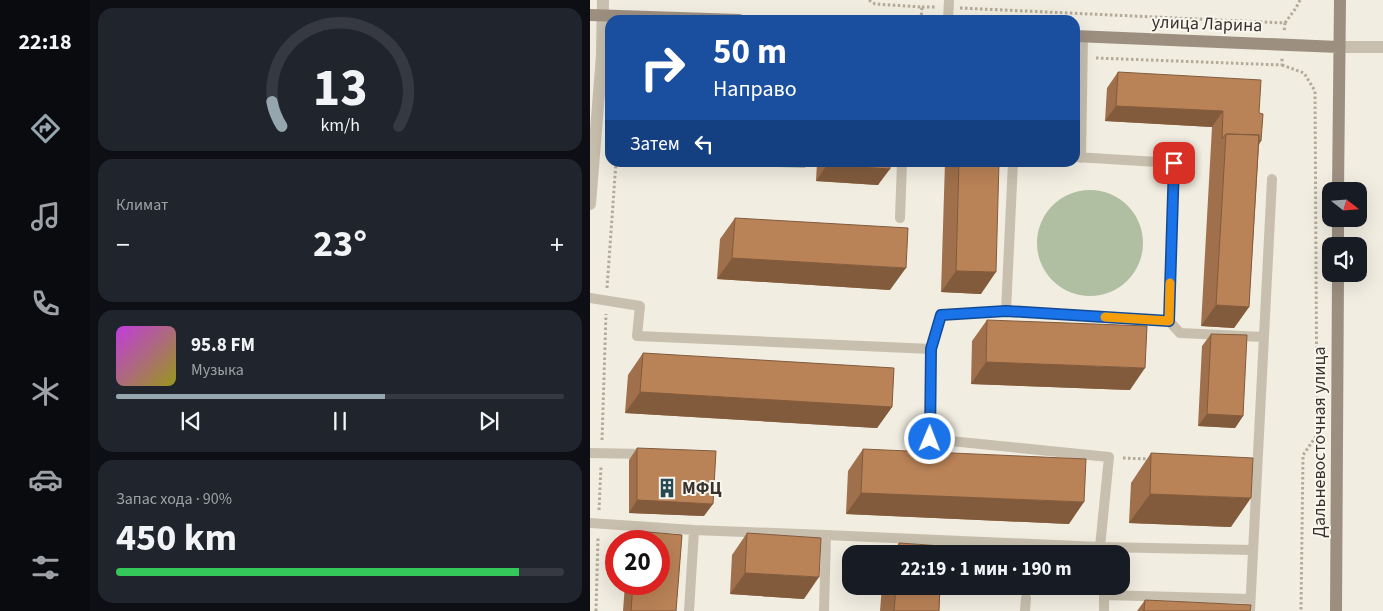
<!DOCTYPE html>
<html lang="ru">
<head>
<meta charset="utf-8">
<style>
	body { margin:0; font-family:"Source Sans 3",sans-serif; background:#20242c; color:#f1f3f6; height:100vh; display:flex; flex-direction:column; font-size:19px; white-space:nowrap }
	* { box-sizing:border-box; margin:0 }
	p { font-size:16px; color:#9ea1a6 }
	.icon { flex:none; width:28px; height:28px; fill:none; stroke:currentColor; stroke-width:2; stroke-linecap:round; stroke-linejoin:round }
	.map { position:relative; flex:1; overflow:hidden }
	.side { display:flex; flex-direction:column; gap:8px; padding:8px; background:#0d0f14; width:500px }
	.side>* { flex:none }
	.hud { position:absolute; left:15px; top:15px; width:475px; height:152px; border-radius:15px; box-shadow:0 5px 20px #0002; background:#1a4fa0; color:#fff; overflow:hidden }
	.needle { width:32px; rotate:107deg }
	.controls { position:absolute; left:732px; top:182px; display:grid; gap:10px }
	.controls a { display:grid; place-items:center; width:45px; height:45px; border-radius:10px; background:#171b24; box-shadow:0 5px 20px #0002; font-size:25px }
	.speed { position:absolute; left:15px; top:530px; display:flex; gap:10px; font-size:25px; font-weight:700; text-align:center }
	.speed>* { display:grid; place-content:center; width:65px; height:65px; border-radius:50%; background:#171b24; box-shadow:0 5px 20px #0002; line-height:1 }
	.speed .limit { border:8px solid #d22; background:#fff; color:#111 }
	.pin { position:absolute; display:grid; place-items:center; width:42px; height:42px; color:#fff; margin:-21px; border-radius:10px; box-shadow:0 2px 8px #0006 }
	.me { position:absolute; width:55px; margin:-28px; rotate:1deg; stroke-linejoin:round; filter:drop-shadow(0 0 4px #0008) }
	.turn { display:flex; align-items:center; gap:18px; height:105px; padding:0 25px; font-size:22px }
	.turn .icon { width:65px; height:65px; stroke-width:2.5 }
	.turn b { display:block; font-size:35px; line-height:42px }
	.then { display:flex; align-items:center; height:48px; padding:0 25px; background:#0003; gap:10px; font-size:19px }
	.big { font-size:38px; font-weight:700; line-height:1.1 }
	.side .tile { flex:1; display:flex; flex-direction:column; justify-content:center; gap:8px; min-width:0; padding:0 18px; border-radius:15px; background:#20242c }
	.side .dial { align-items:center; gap:0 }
	.dial svg { height:130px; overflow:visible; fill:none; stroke:#363941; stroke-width:7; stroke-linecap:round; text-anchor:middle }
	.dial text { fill:#f1f3f6; stroke:none }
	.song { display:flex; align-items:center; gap:15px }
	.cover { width:60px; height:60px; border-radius:8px; background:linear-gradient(135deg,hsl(290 70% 55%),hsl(60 70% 35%)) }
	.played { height:5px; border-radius:2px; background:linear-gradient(90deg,#95a6ae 60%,#363941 60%) }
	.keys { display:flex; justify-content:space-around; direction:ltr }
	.heat { display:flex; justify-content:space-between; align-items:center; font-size:28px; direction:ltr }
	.charge { height:8px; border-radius:4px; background:linear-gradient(90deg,#34c759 90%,#363941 0) }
	.trip { position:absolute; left:252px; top:545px; width:288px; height:50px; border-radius:15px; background:#171b24; box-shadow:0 5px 20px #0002; font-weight:700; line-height:50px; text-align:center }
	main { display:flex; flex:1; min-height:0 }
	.tabs { display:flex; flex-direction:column; width:90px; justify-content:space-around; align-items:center; background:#090b0e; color:#9ea1a6 }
	.tabs .icon { width:35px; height:35px }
	.tabs .selected { color:#95a6ae }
	.tabs b { font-size:22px; color:#f1f3f6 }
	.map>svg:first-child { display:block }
</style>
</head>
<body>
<main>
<nav class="tabs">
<b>22:18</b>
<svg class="icon selected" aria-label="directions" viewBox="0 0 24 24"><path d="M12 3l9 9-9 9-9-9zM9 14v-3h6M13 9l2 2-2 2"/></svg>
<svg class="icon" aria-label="music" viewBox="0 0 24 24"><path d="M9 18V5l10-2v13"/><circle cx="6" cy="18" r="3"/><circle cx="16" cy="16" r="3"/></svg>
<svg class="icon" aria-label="phone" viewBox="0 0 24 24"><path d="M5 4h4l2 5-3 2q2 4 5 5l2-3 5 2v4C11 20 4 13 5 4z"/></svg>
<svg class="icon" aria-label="climate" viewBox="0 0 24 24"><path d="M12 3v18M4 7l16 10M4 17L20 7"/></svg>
<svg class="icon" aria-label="car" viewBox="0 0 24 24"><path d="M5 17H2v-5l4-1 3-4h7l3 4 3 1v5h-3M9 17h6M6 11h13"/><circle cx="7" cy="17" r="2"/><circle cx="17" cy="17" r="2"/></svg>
<svg class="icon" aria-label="filters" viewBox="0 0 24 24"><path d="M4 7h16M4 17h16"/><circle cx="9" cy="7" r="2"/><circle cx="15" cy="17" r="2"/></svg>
</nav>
<section class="side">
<div class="tile dial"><svg viewBox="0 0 100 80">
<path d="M14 69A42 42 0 1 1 86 69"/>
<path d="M14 69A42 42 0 0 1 8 54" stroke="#95a6ae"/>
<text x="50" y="56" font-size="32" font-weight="700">13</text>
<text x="50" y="72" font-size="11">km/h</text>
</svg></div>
<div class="tile"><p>Климат</p>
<div class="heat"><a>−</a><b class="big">23°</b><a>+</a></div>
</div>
<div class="tile">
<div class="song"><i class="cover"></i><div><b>95.8 FM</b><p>Музыка</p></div></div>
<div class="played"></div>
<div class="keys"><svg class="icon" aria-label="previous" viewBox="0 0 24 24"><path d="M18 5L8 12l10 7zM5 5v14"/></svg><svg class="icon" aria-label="pause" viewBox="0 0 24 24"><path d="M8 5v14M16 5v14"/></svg><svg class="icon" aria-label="next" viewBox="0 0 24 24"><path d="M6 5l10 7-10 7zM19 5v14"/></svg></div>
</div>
<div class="tile"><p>Запас хода · 90%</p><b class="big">450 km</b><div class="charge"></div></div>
</section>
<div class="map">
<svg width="793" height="611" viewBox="0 0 793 611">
	<rect width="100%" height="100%" fill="#f1ede1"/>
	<!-- green -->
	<path fill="#b0bfa2" d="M131,162h85v1l-1,5 -84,-3z
		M447 243a53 53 0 1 1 106 0a53 53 0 1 1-106 0Z"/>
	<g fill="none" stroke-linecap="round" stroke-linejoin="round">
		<!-- path -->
		<path stroke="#b4aa98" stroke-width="3" stroke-dasharray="2.5 2.5" stroke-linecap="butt" d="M279,0l6,4 47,3 -1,13
			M332,7h14
			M370,8l325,15 -1,9
			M695,23l11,-15 4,-8
			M506,58l186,7v-7
			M692,65l22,8 11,18 2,344 -14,20 -2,156
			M17,288l9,-126
			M12,440l4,-126
			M533,458l26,1
			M9,510l2,-43
			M6,611l2,-74"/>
		<!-- lane -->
		<path stroke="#c8bfae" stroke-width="10" d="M358,20l1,-20
			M485,157l99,6 -5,158 11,12 83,4
			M491,158l2,-122
			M423,162l-7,149 -65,4 -10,34 -1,90 179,18 -9,90 1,7
			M310,218l2,-56
			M0,298l50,8 -3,30 294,13
			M416,311l163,10
			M0,453l55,1
			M0,523l104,7 132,5 -2,76
			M236,535l274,12 153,3
			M515,595l145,4
			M99,611l5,-81
			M435,611l1,-13
			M514,611v-25
			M660,611l22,-432"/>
		<!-- street -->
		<path stroke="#c8bfae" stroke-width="12" d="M749,47h44
			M0,204l12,-148 1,-56"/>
		<!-- secondary -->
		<path stroke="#9c8f80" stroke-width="12" d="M0,15l149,5
			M485,36l264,11
			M748,191l2,-191
			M748,246v-27
			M746,611l2,-337"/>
	</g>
	<!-- wall -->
	<path fill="#9f704b" d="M528,72l141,41 2,28 -2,4 -10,162 -15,21 -33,-2 11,-199 -107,-6 2,-33z
		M227,162h73l-12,23 -62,-4z
		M355,162h54l-18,132 -40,-2z
		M145,218l155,72 -173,-11 3,-40z
		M397,320l143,70 -159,-6 1,-43z
		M621,334l32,82 -8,12 -37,-2 4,-80z
		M53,353l249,54 -15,21 -252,-15 3,-38z
		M47,448l67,68 -75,-3v-53z
		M273,449l206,75 -223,-10 2,-43z
		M561,453l80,74 -102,-4 2,-40z
		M47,531l45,4 -6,76h-53l2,-27h34v-43h-29z
		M157,533l57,66 -74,-5 2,-39z
		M309,543l44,11h-52z
		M292,586h58l-1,25h-59z
		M555,600l105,11h-113z"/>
	<!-- shaded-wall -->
	<path fill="#825b3d" d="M526,106l107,5 -11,16 -107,-6z
		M237,165l63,4 -12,16 -62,-4z
		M142,258l174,10 -16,22 -173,-11z
		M366,271l40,1 -15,22 -40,-2z
		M626,305l33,2 -15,21 -33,-2z
		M396,362l159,6 -15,22 -159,-6z
		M50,392l252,15 -15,21 -252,-15z
		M617,414l36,2 -8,12 -37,-2z
		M271,493l223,9 -15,22 -223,-10z
		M560,494l101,4 -20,29 -102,-4z
		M47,500l76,4 -9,12 -75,-3z
		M155,573l74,4 -15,22 -74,-5z"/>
	<!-- building -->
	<path fill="#b98257" stroke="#825b3d" d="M528,72l143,8 -2,33 4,1 -2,27h-2v-6l-33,-1 -4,5 1,-28 -107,-5z
		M636,134l33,1 -10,172 -33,-2z
		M237,162h63v7l-63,-4z
		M369,162h40l-3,110 -40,-1z
		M145,218l173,10 -2,40 -174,-10z
		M397,320l160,6 -2,42 -159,-6z
		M621,334l36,1 -4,81 -36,-2z
		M53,353l251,15 -2,39 -252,-15z
		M47,448l79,3 -3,53 -76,-4z
		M273,449l223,10 -2,43 -223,-9z
		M561,453l102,5 -2,40 -101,-4z
		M47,531l45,4 -6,76h-45l2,-27h26v-43h-23z
		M157,533l74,5 -2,39 -74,-4z
		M309,543l44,3v8h-45z
		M306,586h44l-1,25h-45z
		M555,600l106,5 -1,6h-106z"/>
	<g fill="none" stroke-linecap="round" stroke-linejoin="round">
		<defs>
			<path id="route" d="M340,439l1,-90 10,-34 65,-4 163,10 5,-158"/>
		</defs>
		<!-- route casing -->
		<use href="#route" stroke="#114b97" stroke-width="12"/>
		<!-- route -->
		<use href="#route" stroke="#1a73e8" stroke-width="9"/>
		<!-- slow -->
		<path stroke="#f59e0b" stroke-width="9" d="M515,317l64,4 1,-38"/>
	</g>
	<!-- icons -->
	<defs>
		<symbol id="building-bare" viewBox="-9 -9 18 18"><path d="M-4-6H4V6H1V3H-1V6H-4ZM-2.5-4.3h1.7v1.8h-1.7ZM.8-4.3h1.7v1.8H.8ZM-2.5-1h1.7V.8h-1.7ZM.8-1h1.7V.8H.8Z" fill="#254955" stroke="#f9f6ee" stroke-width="2.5" paint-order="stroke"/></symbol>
	</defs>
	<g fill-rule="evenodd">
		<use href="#building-bare" x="63" y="474" width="28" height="28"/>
	</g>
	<g text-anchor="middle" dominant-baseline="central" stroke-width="4" stroke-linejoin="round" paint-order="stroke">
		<!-- street labels -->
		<g font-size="18" fill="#38322c" stroke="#f9f6ee">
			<text transform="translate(617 24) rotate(2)">улица Ларина</text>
			<text transform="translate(729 442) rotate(-90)">Дальневосточная улица</text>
		</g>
		<!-- poi labels -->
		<g font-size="18" font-weight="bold" fill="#38322c" stroke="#f9f6ee" text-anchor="start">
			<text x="92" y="488">МФЦ</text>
		</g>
	</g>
</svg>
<div class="controls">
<a><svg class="needle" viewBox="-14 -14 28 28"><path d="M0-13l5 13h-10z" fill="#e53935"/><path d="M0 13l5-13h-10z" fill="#9ea1a6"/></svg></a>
<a><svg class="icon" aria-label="sound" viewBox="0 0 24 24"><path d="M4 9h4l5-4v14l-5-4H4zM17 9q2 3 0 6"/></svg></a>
</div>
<div class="speed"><div class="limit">20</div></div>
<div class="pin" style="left:584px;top:163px;background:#d93025"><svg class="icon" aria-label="arrive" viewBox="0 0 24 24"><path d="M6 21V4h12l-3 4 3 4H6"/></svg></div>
<svg class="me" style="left:340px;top:439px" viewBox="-20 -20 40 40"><circle r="17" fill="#1a73e8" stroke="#fff" stroke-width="3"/><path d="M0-11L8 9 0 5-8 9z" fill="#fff"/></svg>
<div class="trip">22:19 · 1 мин · 190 m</div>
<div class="hud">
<div class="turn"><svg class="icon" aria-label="right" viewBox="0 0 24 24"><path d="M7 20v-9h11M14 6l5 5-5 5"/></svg><div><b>50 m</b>Направо</div></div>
<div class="then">Затем<svg class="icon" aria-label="left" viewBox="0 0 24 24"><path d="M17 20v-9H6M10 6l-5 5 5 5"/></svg></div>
</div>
</div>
</main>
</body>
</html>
